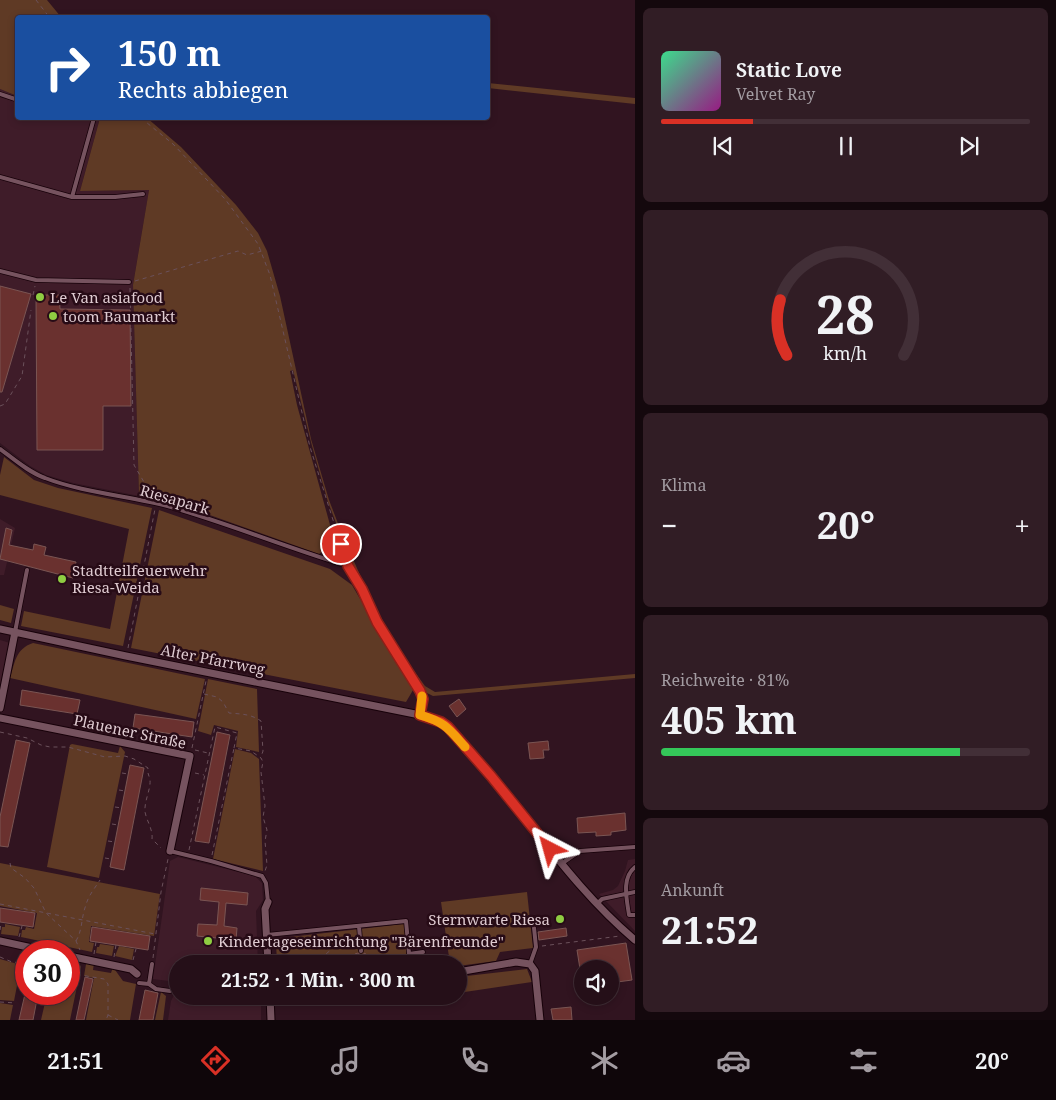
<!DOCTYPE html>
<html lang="de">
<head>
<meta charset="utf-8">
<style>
	body { margin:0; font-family:"Noto Serif",serif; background:#311d25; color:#f1f3f6; height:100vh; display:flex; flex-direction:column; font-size:19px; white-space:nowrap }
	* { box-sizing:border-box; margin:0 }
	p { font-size:16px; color:#a39ca2 }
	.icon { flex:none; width:28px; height:28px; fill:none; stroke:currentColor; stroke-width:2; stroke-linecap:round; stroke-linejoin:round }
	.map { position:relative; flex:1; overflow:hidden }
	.panel { display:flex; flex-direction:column; gap:8px; padding:8px; background:#14080d; width:421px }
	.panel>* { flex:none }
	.top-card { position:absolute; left:15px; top:15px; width:475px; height:105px; border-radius:5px; box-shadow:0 2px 8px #0003,0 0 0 1px #422f37; background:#1a4fa0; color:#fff; overflow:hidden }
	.fabs { position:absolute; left:574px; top:960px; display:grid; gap:10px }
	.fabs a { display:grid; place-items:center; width:45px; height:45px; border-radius:50%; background:#250f18; box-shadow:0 2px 8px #0003,0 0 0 1px #422f37; font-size:25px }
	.speed { position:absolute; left:15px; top:940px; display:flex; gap:10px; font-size:25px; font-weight:700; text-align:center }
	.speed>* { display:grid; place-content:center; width:65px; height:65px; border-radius:50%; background:#250f18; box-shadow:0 2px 8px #0003,0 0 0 1px #422f37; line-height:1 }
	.speed .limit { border:8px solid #d22; background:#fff; color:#111 }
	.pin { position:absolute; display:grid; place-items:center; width:42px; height:42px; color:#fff; margin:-21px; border:2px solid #fff; border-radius:50%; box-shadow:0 1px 5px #0007 }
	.me { position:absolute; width:55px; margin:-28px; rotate:321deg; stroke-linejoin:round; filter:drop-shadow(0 0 4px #0008) }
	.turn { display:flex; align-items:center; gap:18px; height:105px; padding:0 20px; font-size:22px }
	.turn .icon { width:65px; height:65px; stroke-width:2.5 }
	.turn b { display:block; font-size:35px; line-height:42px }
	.big { font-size:38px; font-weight:700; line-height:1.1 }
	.panel .widget { flex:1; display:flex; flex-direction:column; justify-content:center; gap:8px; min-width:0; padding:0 18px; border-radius:8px; background:#311d25 }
	.panel .dial { align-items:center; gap:0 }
	.dial svg { height:130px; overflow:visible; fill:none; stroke:#422f37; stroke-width:7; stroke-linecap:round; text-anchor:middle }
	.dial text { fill:#f1f3f6; stroke:none }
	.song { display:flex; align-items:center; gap:15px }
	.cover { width:60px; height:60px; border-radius:8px; background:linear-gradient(135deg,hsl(150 70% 55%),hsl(310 70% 35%)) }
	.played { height:5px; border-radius:2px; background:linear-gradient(90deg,#d93025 25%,#422f37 25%) }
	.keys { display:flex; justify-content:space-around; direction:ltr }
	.heat { display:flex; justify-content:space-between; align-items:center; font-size:28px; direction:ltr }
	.charge { height:8px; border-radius:4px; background:linear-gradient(90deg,#34c759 81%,#422f37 0) }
	.trip { position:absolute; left:169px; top:955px; width:298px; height:50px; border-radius:25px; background:#250f18; box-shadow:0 2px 8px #0003,0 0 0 1px #422f37; font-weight:700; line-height:50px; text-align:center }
	.tabs { display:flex; height:80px; justify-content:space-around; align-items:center; background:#0f060a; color:#a39ca2 }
	.tabs .icon { width:35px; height:35px }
	.tabs .on { color:#d93025 }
	.tabs b { font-size:22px; color:#f1f3f6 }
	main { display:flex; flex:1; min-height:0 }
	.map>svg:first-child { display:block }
</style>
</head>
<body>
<main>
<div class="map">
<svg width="635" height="1020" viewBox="0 0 635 1020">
	<rect width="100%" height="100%" fill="#311420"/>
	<!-- built -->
	<path fill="#3f1c29" d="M0,89l17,7 1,22h82l-20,73 69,-1 -16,95 6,211 -66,-13 -27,-8 -16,-9 -30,-23z
		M0,519l15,9 -11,47h-4z
		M0,640l10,3 -10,45z
		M178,857l77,19 7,7 1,17 -7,11 2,53h-80l-1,18 -24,-3 17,-118z
		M635,859v72l-36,-37 14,-4 5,-4 7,-15 3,-11z
		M174,995l87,2v23h-93l3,-19z"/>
	<!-- green -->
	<path fill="#5f3a25" d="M0,0h47l14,17 -43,1 -1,78 -17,-7z
		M488,83l147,15v6l-147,-16z
		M100,118h47l34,29 55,58 22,28 9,18 13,45 31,143 18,61 18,47 3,3h7l-4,3v6l17,39 17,30 -1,3 -30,-56 -28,-73 -16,-56 -19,-76 -3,1 7,34 38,138 -16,11 -143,-51 -37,-7 -6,-211 16,-95 -69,1z
		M4,457l30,23 24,8 94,20 -29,138 -102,-20 3,-15 86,18 19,-100 -129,-34v-20z
		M159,510l171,59 22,16 61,105 -7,12 -275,-54z
		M0,605l14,4 -3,14 -11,-3z
		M393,642l32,44 10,6 200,-18v4l-202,18 -6,-3z
		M33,643l172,36 -9,40 -186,-41c5,-15 5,-29 23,-35z
		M208,679l49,10 2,63 -23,-5 2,-16 -24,-6 -3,10 -13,-4z
		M72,744l46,9 2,-7 5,6 -26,126 -52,-11 23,-122z
		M235,749l16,4 8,6 4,112 -50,-12z
		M0,863l160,31 -6,42 -63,-10 -2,16 5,1 -2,9 -71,-15 1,-7h3l1,-3 8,2 3,-16 -37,-7z
		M527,892l6,56 -33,4 -4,9 -38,5v-2h-8l-9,-62z
		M5,924l15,3 -2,9 -17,-2 1,-7h3z
		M404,924l5,40h-132l-1,-22 5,-4z
		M100,944l14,2 -2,10 -16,-3 1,-6h2z
		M119,946l15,3 -2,11 -17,-4z
		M0,959l21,6 -7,36 -14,-1z
		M71,959l7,2 3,6 -11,53h-29l6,-26h22v-29z
		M89,962l5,1 -1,7 18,3 2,-6 10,14 13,3 -6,36h-44l8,-42 -10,-2 2,-12z
		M527,969l5,13 -74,11v-16z
		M161,992l5,4 -3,24h-8z
		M279,996h69l-70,7 -1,-6z
		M0,1003l13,2 -3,15h-10z"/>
	<!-- building -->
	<path fill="#6a312f" stroke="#7a5553" d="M0,286l31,8 -29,98h-2z
		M36,295h23l1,14 70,1 1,96h-28v44h-66z
		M6,528l6,2 -3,15 24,5 1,-6 12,3 -2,8 32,7 -3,16 -73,-19z
		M22,690l58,10 -3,14 -57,-9z
		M459,699l7,10 -9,8 -8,-11z
		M135,714l59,8 -2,15 -59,-9z
		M217,732l13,3 -21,108 -14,-2z
		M16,740l14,3 -22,104 -8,-1v-29z
		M548,741l1,9h-6l1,8 -14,1 -2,-16z
		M130,765l14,3 -20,102 -14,-3z
		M625,813l1,17 -15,2v3l-15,1v-4l-18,1 -1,-15z
		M201,888l47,5 -1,12 -21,-2 -2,23 13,2 -1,12 -39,-4 1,-12 19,1 2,-23 -19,-2z
		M0,908l35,5 -2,14 -33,-5z
		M92,927l58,9 -2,14 -58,-9z
		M566,928l1,8 -28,4 -1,-8z
		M626,943l6,37 -22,3v-14h-30l-3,-19z
		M358,953l4,2 3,-2 1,3h6v8h-34l-1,-5 18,-2v-3z
		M85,977l8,2 -9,41h-8z
		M145,990l13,3 -5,27h-14z
		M25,994h13l-5,26h-14z
		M571,1007l1,13h-19l-2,-11z"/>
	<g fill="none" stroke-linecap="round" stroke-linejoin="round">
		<defs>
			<path id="lane" d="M0,94l18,6
				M0,177l72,20h43l28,-3
				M72,197l22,-79
				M0,271l36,9 93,2
				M0,449c14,10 28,23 45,29 39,15 85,18 126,29 59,17 117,41 177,59
				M341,544l7,22 13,23 16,33 36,54 7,15 3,8 -2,16
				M15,632l12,-62
				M170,851l41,10 51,15 4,7 2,19
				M561,864l19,-13 55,-4
				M635,867c-14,11 -8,33 -6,48h6
				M597,904l5,-5 33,-7
				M359,926l2,25
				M267,935l139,-14 4,43
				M409,954l14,-2
				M530,964l6,-17 -3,-29
				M139,983l10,1 3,-20
				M149,984l7,5 14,2"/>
			<path id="street" d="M0,629l126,27 294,59 21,7 7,5c24,28 48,56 72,85 36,45 71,91 115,128
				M0,708l15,-76
				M0,718l190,38 -20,95
				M268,902l-3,7 3,55
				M0,941l46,10
				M69,956l62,13 6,5
				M458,972l58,-10 14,2 5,7 5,49
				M270,996l1,24"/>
		</defs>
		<!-- lane casing -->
		<use href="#lane" stroke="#170109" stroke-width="5.5"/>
		<!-- street casing -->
		<use href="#street" stroke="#170109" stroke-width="9"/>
		<!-- path -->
		<path stroke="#6b515b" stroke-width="1" stroke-dasharray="4 4" stroke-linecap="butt" d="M36,0l14,18
			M141,118l32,26 52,55 33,45 12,31 40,172 29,92
			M135,281l103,-30 9,4 15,-4
			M130,288l4,177 17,29
			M33,295l2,-9
			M0,406l5,-2 17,-28 9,-66
			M128,648l27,-139
			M204,694l13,3 6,5 6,11c12,1 22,1 32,8l2,30 -2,6
			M0,732l27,6 14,7 9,2h18l37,10 20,-1 9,3 14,9c-1,5 1,7 2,12 1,9 -6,21 -5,32 2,10 8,17 7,27l9,9
			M192,748l14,-67
			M195,750l13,3
			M122,773l6,1
			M195,773l9,2
			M119,790l6,1
			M115,807l7,1
			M112,824l6,1
			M108,841l7,1
			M189,850l26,-123 22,6 -3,15 17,3 10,7 2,4 -2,10 4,34 -2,11 4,13 -2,11 2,24 -2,6
			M212,855l22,-107
			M105,858l6,1
			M10,863l1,5 14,10 9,10 12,25 30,28 4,9
			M0,904l155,30
			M0,930l1,-7
			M19,937l3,-11
			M76,941c7,-12 5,-24 10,-36 2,-9 9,-17 14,-25
			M542,946l78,-10
			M94,954l2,-12
			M0,957l12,5 14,1
			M114,957l2,-12
			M153,958l8,-66 7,-33
			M133,960l3,-11
			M314,964l37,-31
			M69,973l35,6 4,5v31l-2,5
			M0,1002l16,1
			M108,1015l10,5"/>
		<!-- lane -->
		<use href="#lane" stroke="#76535f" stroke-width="4"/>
		<!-- street -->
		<use href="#street" stroke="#76535f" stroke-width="7"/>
	</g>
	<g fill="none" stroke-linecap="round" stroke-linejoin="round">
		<defs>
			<path id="route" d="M341,544l7,22 14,23 15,33 43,69 3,8 -3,16 21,7 7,5 43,49 59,73"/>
		</defs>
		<!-- route casing -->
		<use href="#route" stroke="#8d1f18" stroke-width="12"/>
		<!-- route -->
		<use href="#route" stroke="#d93025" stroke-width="9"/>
		<!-- slow -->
		<path stroke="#f59e0b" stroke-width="9" d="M422,696l-2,19c25,7 29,14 45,32"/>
	</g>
	<!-- markers -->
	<g fill="#8fcd42" stroke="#270b16" stroke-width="2">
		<circle cx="40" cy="297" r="5"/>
		<circle cx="53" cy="316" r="5"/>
		<circle cx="62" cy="579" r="5"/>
		<circle cx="560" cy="919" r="5"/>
		<circle cx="208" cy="941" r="5"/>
	</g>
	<g text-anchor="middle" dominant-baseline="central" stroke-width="5" stroke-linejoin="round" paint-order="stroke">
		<!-- poi labels -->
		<g font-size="15" fill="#dfcbd1" stroke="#270b16" text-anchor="start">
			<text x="50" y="297">Le Van asiafood</text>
			<text x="63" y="316">toom Baumarkt</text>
			<text x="72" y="570">Stadtteilfeuerwehr<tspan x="72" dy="17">Riesa-Weida</tspan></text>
			<text x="550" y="919" text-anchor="end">Sternwarte Riesa</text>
			<text x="218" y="941">Kindertageseinrichtung "Bärenfreunde"</text>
		</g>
		<!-- street labels -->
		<g font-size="15" fill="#dfcbd1" stroke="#270b16">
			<text transform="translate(175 499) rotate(16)">Riesapark</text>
			<text transform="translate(213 659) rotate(11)">Alter Pfarrweg</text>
			<text transform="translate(130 731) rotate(12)">Plauener Straße</text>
		</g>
	</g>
</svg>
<div class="fabs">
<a><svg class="icon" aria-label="sound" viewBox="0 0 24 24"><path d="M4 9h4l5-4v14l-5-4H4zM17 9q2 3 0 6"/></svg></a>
</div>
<div class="speed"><div class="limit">30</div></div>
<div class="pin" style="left:341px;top:544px;background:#d93025"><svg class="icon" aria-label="arrive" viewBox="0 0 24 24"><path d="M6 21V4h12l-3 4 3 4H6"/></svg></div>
<svg class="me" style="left:550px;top:849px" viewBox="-20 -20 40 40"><path d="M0-17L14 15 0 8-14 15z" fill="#d93025" stroke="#fff" stroke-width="4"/></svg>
<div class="trip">21:52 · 1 Min. · 300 m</div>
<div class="top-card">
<div class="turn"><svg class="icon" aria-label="right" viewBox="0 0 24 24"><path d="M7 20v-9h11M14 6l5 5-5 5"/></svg><div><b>150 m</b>Rechts abbiegen</div></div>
</div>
</div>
<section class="panel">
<div class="widget">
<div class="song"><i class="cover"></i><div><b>Static Love</b><p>Velvet Ray</p></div></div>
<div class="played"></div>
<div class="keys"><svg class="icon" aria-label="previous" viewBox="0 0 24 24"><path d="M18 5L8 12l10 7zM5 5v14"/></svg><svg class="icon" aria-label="pause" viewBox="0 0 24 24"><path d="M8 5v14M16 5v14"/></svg><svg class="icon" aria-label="next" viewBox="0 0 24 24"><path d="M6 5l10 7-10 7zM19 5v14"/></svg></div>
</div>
<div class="widget dial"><svg viewBox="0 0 100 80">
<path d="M14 69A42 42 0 1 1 86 69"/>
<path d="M14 69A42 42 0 0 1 10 35" stroke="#d93025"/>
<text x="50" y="56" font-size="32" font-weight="700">28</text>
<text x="50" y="72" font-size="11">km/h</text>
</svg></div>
<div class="widget"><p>Klima</p>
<div class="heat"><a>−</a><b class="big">20°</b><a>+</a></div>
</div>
<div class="widget"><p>Reichweite · 81%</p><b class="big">405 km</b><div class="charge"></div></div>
<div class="widget"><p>Ankunft</p><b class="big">21:52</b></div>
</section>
</main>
<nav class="tabs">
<b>21:51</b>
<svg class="icon on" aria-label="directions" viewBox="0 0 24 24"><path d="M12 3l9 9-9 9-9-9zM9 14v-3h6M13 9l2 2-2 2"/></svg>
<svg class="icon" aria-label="music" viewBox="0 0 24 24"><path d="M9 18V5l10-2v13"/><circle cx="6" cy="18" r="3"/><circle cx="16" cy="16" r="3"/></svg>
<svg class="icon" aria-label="phone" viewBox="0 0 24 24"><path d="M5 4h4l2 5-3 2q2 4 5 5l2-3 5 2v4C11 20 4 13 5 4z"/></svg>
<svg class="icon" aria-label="climate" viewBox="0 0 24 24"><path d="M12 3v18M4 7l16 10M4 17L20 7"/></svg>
<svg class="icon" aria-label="car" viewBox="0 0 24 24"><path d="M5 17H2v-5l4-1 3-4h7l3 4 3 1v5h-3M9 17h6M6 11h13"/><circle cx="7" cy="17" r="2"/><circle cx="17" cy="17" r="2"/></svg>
<svg class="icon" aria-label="filters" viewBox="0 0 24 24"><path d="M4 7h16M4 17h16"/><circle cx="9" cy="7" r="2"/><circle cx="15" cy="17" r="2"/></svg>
<b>20°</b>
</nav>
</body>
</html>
